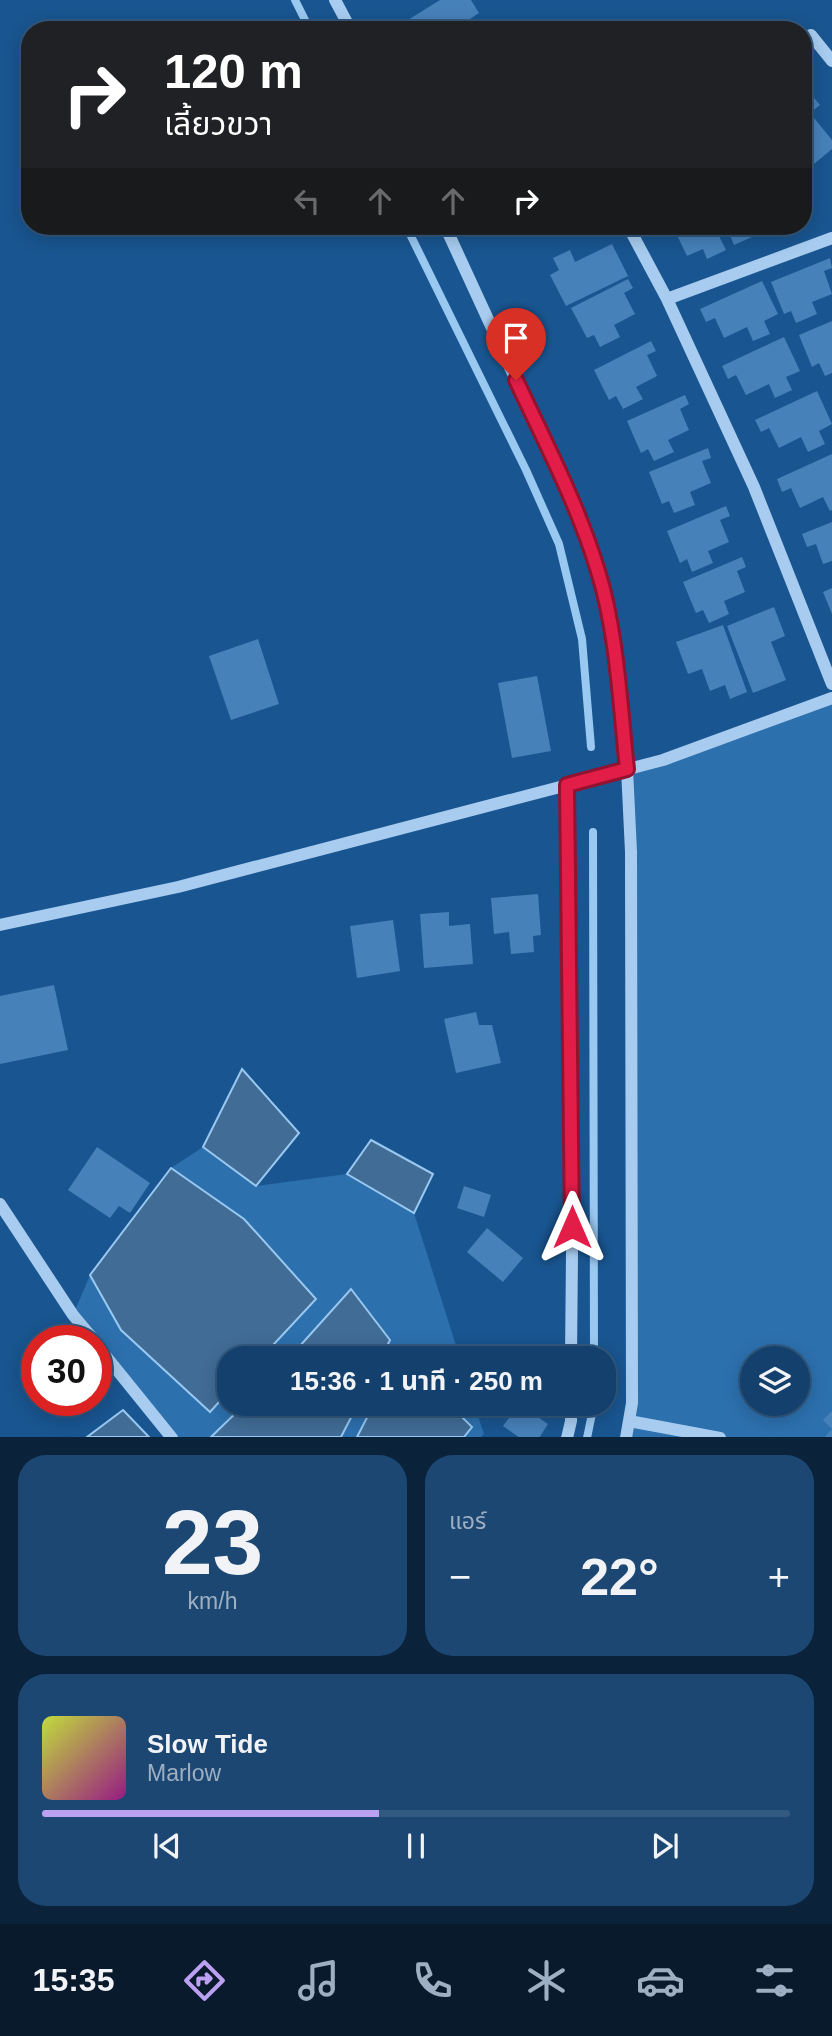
<!DOCTYPE html>
<html lang="th">
<head>
<meta charset="utf-8">
<style>
	body { margin:0; font-family:Arial,"Noto Sans Thai",sans-serif; background:#1c4772; color:#f1f3f6; height:100vh; display:flex; flex-direction:column; font-size:26px; white-space:nowrap }
	* { box-sizing:border-box; margin:0 }
	p { font-size:23px; color:#9dafc2 }
	.icon { flex:none; width:38px; height:38px; fill:none; stroke:currentColor; stroke-width:2; stroke-linecap:round; stroke-linejoin:round }
	.map { position:relative; height:1437px; overflow:hidden }
	.side { display:flex; flex-direction:column; gap:18px; padding:18px; background:#0a233b; flex:1 }
	.side>* { flex:none }
	.top-card { position:absolute; left:21px; top:21px; width:791px; height:214px; border-radius:28px; box-shadow:0 4px 18px #0003,0 0 0 2px #32597f; background:#202124; color:#fff; overflow:hidden }
	.buttons { position:absolute; left:740px; top:1346px; display:grid; gap:14px }
	.buttons a { display:grid; place-items:center; width:70px; height:70px; border-radius:50%; background:#13406c; box-shadow:0 4px 18px #0003,0 0 0 2px #32597f; font-size:35px }
	.speed { position:absolute; left:21px; top:1325px; display:flex; gap:14px; font-size:35px; font-weight:700; text-align:center }
	.speed>* { display:grid; place-content:center; width:91px; height:91px; border-radius:50%; background:#13406c; box-shadow:0 4px 18px #0003,0 0 0 2px #32597f; line-height:1 }
	.speed .limit { border:10px solid #d22; background:#fff; color:#111 }
	.pin { position:absolute; display:grid; place-items:center; width:60px; height:60px; color:#fff; margin:-72px -30px; border-radius:50% 50% 50% 0; rotate:-45deg; box-shadow:0 0 7px #0007 }
	.pin .icon { rotate:45deg }
	.me { position:absolute; width:77px; margin:-38px; rotate:0deg; stroke-linejoin:round; filter:drop-shadow(0 0 5px #0008) }
	.turn { display:flex; align-items:center; gap:24px; height:147px; padding:0 28px; font-size:32px }
	.turn .icon { width:91px; height:91px; stroke-width:2.5 }
	.turn b { display:block; font-size:49px; line-height:60px }
	.lanes { display:flex; align-items:center; height:66px; padding:0 28px; background:#0003; justify-content:center; gap:35px; direction:ltr }
	.lanes .off { opacity:.35 }
	.big { font-size:52px; font-weight:700; line-height:1.1 }
	.side .tile { flex:1; display:flex; flex-direction:column; justify-content:center; gap:10px; min-width:0; padding:0 24px; border-radius:28px; background:#1c4772 }
	.side .dial { align-items:center; gap:0 }
	.dial b { font-size:91px; line-height:1 }
	.song { display:flex; align-items:center; gap:21px }
	.cover { width:84px; height:84px; border-radius:10px; background:linear-gradient(135deg,hsl(70 70% 55%),hsl(310 70% 35%)) }
	.played { height:7px; border-radius:4px; background:linear-gradient(90deg,#bca0f2 45%,#32597f 45%) }
	.keys { display:flex; justify-content:space-around; direction:ltr }
	.heat { display:flex; justify-content:space-between; align-items:center; font-size:38px; direction:ltr }
	.side .tiles { flex:1; display:grid; gap:18px; grid-template-columns:1fr 1fr }
	.tile:last-child { grid-column:span 2 }
	.trip { position:absolute; left:217px; top:1346px; width:399px; height:70px; border-radius:28px; background:#13406c; box-shadow:0 4px 18px #0003,0 0 0 2px #32597f; font-weight:700; line-height:70px; text-align:center }
	.tabs { display:flex; height:112px; justify-content:space-around; align-items:center; background:#081a2b; color:#9dafc2 }
	.tabs .icon { width:49px; height:49px }
	.tabs .current { color:#bca0f2 }
	.tabs b { font-size:32px; color:#f1f3f6 }
	.map>svg:first-child { display:block }
</style>
</head>
<body>
<div class="map">
<svg width="832" height="1438" viewBox="0 0 832 1438">
	<rect width="100%" height="100%" fill="#195590"/>
	<!-- green -->
	<path fill="#2c70ae" fill-rule="evenodd" d="M832,698v739l-206,1 1,-669zM752,1358h46v46h-46z
		M203,1147l53,39 91,-12 67,39 46,145h-58l-3,-4 -2,4h-16l8,-18 -38,-51 -62,69h-28l54,-59 -71,-80 -73,-51z
		M90,1275l31,55 89,81 19,-20v13h16l-34,33h-39l-99,-122z
		M358,1404h16l-17,33 -16,1z
		M449,1404h25l10,30 -3,3h-17l8,-10z"/>
	<!-- water -->
	<path fill="#416c96" stroke="#99c8f1" stroke-width="2" d="M242,1069l57,64 -43,53 -53,-39z
		M371,1140l62,34 -19,39 -67,-39z
		M171,1168l73,51 72,80 -55,59h-32v33l-19,21 -89,-82 -31,-55z
		M351,1289l39,51 -9,18h-92z
		M245,1404h113l-17,33h-130z
		M374,1404h75l23,23 -8,10h-107z
		M123,1410l26,27h-62z"/>
	<g fill="none" stroke-linecap="round" stroke-linejoin="round">
		<!-- stream -->
		<path stroke="#99c8f1" stroke-width="8" d="M295,0l15,30
			M406,226l120,244 33,74 23,95 9,108
			M593,832l1,526
			M587,1438l7,-34"/>
	</g>
	<!-- building -->
	<path fill="#4681b9" d="M440,0h31l8,13 -26,17h-46l-4,-7z
		M810,93l10,12 -10,8 22,27v9l-29,24v-74z
		M660,226h54l12,24 -19,9 -4,-10 -16,7 -12,-25 -10,4z
		M726,226h32l3,7 -27,12z
		M612,244l16,32 -62,30 -16,-31 9,-5 -6,-12 17,-8 5,12z
		M830,258l2,10 -8,3 8,23 -20,8 5,12 -21,9 -5,-12 -7,3 -13,-32z
		M628,279l5,9 -9,5 11,21 -21,11 6,12 -20,10 -6,-12 -7,3 -16,-30z
		M762,281l16,33 -14,7 6,13 -17,7 -6,-14 -23,11 -9,-20 -9,4 -6,-13z
		M832,321v52l-7,3 -6,-13 -7,4 -13,-32z
		M784,337l16,34 -14,6 6,13 -17,8 -6,-14 -23,11 -10,-20 -8,4 -6,-13z
		M651,341l5,10 -9,4 10,21 -21,11 7,12 -20,10 -7,-13 -7,4 -15,-30z
		M817,391l15,33 -13,7 6,13 -17,8 -7,-15 -22,11 -10,-20 -8,4 -6,-12z
		M685,395l4,9 -9,5 9,21 -21,10 6,12 -20,9 -6,-12 -7,4 -14,-32z
		M708,448l3,10 -9,3 9,22 -21,9 5,13 -21,8 -5,-12 -7,3 -13,-32z
		M832,454v56l-2,1 -7,-14 -23,11 -9,-20 -9,4 -5,-13z
		M726,506l4,10 -10,4 9,22 -21,9 5,12 -21,9 -5,-13 -7,4 -13,-32z
		M832,522v39l-9,3 -7,-20 -9,3 -5,-13z
		M742,557l4,10 -9,4 8,21 -21,9 5,13 -20,9 -6,-13 -7,3 -13,-31z
		M832,588v26l-9,-22z
		M774,607l11,29 -14,6 15,38 -33,13 -26,-67z
		M723,625l24,67 -17,7 -5,-14 -15,6 -8,-22 -14,5 -12,-32z
		M258,639l21,65 -48,16 -22,-64z
		M537,676l14,75 -39,7 -14,-75z
		M538,894l3,41 -8,1 1,16 -23,2 -2,-22 -15,2 -3,-36z
		M449,912v14l21,-2 3,40 -49,4 -4,-54z
		M393,920l7,51 -43,7 -7,-52z
		M54,985l14,65 -68,14v-68z
		M476,1012l3,13h13l9,38 -45,10 -12,-54z
		M97,1147l53,36 -20,30 -11,-7 -9,12 -42,-28z
		M464,1186l27,9 -7,22 -27,-9z
		M487,1228l36,30 -20,24 -36,-30z
		M519,1404l29,20 -9,14h-19l-17,-12z
		M832,1411v27h-8l8,-9 -9,-9z"/>
	<g fill="none" stroke-linecap="round" stroke-linejoin="round">
		<!-- minor -->
		<path stroke="#a7ccef" stroke-width="12" d="M335,0l16,30
			M811,35l21,26
			M445,226l129,280 23,63 13,55 17,145 4,83 1,551 -6,35
			M628,226l39,73 87,188 78,197
			M667,299l165,-61
			M567,785l6,364 -2,209
			M0,925l178,-38 485,-127 169,-62
			M0,1204l73,111 21,25
			M96,1344l76,94
			M629,1421l91,17
			M567,1438l4,-17v-17"/>
	</g>
	<g fill="none" stroke-linecap="round" stroke-linejoin="round">
		<defs>
			<path id="route" d="M516,380c29,62 61,123 81,188 20,62 23,136 30,201l-60,16 5,442"/>
		</defs>
		<!-- route casing -->
		<use href="#route" stroke="#92132f" stroke-width="18"/>
		<!-- route -->
		<use href="#route" stroke="#e11d48" stroke-width="12"/>
	</g>
</svg>
<div class="buttons">
<a><svg class="icon" aria-label="layers" viewBox="0 0 24 24"><path d="M12 4l9 5-9 5-9-5zM3 14l9 5 9-5"/></svg></a>
</div>
<div class="speed"><div class="limit">30</div></div>
<div class="pin" style="left:516px;top:380px;background:#d93025"><svg class="icon" aria-label="arrive" viewBox="0 0 24 24"><path d="M6 21V4h12l-3 4 3 4H6"/></svg></div>
<svg class="me" style="left:572px;top:1227px" viewBox="-20 -20 40 40"><path d="M0-17L14 15 0 8-14 15z" fill="#e11d48" stroke="#fff" stroke-width="4"/></svg>
<div class="trip">15:36 · 1 นาที · 250 m</div>
<div class="top-card">
<div class="turn"><svg class="icon" aria-label="right" viewBox="0 0 24 24"><path d="M7 20v-9h11M14 6l5 5-5 5"/></svg><div><b>120 m</b>เลี้ยวขวา</div></div>
<div class="lanes"><svg class="icon off" aria-label="left" viewBox="0 0 24 24"><path d="M17 20v-9H6M10 6l-5 5 5 5"/></svg><svg class="icon off" aria-label="ahead" viewBox="0 0 24 24"><path d="M12 20V5M6 11l6-6 6 6"/></svg><svg class="icon off" aria-label="ahead" viewBox="0 0 24 24"><path d="M12 20V5M6 11l6-6 6 6"/></svg><svg class="icon" aria-label="right" viewBox="0 0 24 24"><path d="M7 20v-9h11M14 6l5 5-5 5"/></svg></div>
</div>
</div>
<section class="side">
<div class="tiles">
<div class="tile dial"><b>23</b><p>km/h</p></div>
<div class="tile"><p>แอร์</p>
<div class="heat"><a>−</a><b class="big">22°</b><a>+</a></div>
</div>
<div class="tile">
<div class="song"><i class="cover"></i><div><b>Slow Tide</b><p>Marlow</p></div></div>
<div class="played"></div>
<div class="keys"><svg class="icon" aria-label="previous" viewBox="0 0 24 24"><path d="M18 5L8 12l10 7zM5 5v14"/></svg><svg class="icon" aria-label="pause" viewBox="0 0 24 24"><path d="M8 5v14M16 5v14"/></svg><svg class="icon" aria-label="next" viewBox="0 0 24 24"><path d="M6 5l10 7-10 7zM19 5v14"/></svg></div>
</div>
</div>
</section>
<nav class="tabs">
<b>15:35</b>
<svg class="icon current" aria-label="directions" viewBox="0 0 24 24"><path d="M12 3l9 9-9 9-9-9zM9 14v-3h6M13 9l2 2-2 2"/></svg>
<svg class="icon" aria-label="music" viewBox="0 0 24 24"><path d="M9 18V5l10-2v13"/><circle cx="6" cy="18" r="3"/><circle cx="16" cy="16" r="3"/></svg>
<svg class="icon" aria-label="phone" viewBox="0 0 24 24"><path d="M5 4h4l2 5-3 2q2 4 5 5l2-3 5 2v4C11 20 4 13 5 4z"/></svg>
<svg class="icon" aria-label="climate" viewBox="0 0 24 24"><path d="M12 3v18M4 7l16 10M4 17L20 7"/></svg>
<svg class="icon" aria-label="car" viewBox="0 0 24 24"><path d="M5 17H2v-5l4-1 3-4h7l3 4 3 1v5h-3M9 17h6M6 11h13"/><circle cx="7" cy="17" r="2"/><circle cx="17" cy="17" r="2"/></svg>
<svg class="icon" aria-label="filters" viewBox="0 0 24 24"><path d="M4 7h16M4 17h16"/><circle cx="9" cy="7" r="2"/><circle cx="15" cy="17" r="2"/></svg>
</nav>
</body>
</html>
